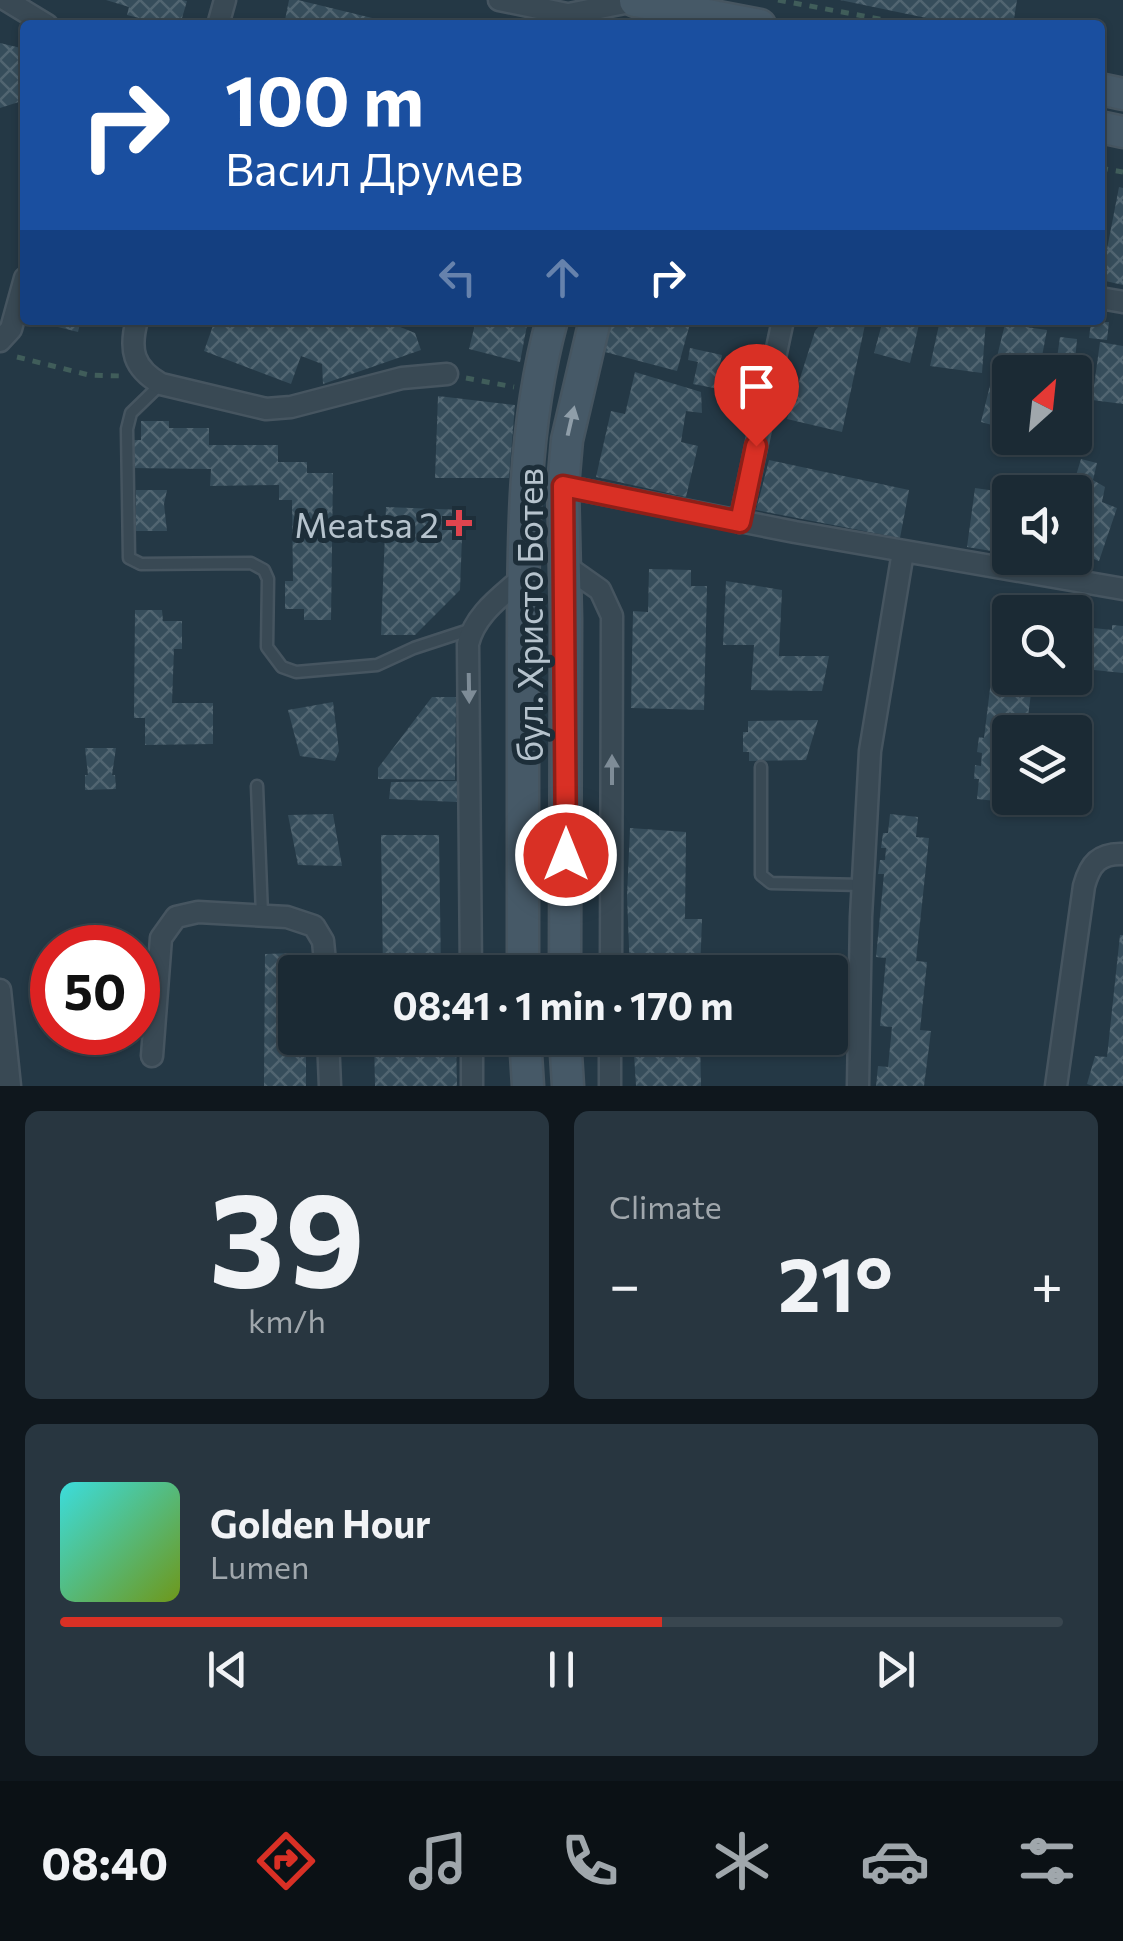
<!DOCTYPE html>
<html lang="en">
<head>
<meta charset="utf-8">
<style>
	body { margin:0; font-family:Commissioner,sans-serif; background:#283640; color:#f1f3f6; height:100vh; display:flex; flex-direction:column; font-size:38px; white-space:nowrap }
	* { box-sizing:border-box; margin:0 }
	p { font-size:32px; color:#a0a7ac }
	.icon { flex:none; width:55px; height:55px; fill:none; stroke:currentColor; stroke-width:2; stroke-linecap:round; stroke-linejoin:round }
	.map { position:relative; height:1086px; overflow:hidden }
	.details { display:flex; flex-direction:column; gap:25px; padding:25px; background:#0f171d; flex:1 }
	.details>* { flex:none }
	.banner { position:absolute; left:20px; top:20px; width:1085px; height:305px; border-radius:10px; box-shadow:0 2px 8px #0004,0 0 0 2px #39464f; background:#1a4fa0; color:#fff; overflow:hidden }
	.needle { width:65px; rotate:27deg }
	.fabs { position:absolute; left:992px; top:355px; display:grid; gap:20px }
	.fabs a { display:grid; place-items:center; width:100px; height:100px; border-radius:10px; background:#1b2a34; box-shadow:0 2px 8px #0004,0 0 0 2px #39464f; font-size:50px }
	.speed { position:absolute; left:30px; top:925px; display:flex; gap:20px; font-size:50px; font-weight:700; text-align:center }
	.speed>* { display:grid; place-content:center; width:130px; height:130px; border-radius:50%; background:#1b2a34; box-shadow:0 2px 8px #0004,0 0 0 2px #39464f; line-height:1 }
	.speed .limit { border:15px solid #d22; background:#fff; color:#111 }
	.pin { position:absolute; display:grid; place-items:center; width:85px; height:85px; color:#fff; margin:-102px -42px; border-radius:50% 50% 50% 0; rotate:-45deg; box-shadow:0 0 10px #0007 }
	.pin .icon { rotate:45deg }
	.me { position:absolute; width:110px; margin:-55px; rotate:0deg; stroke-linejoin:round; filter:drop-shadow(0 0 8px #0008) }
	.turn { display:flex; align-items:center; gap:35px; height:210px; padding:0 40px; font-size:45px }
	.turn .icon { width:130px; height:130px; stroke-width:2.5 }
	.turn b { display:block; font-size:70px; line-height:85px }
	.lanes { display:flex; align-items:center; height:95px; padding:0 40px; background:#0003; justify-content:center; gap:50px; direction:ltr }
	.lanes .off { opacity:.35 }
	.big { font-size:75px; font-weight:700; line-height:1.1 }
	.details .tile { flex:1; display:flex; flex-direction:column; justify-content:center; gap:15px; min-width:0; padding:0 35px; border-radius:15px; background:#283640 }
	.details .dial { align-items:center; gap:0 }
	.dial b { font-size:130px; line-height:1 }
	.song { display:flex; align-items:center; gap:30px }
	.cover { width:120px; height:120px; border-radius:15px; background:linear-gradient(135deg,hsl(180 70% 55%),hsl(80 70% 35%)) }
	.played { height:10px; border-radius:5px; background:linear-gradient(90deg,#d93025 60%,#39464f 60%) }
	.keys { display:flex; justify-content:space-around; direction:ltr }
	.heat { display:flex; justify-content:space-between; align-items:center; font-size:55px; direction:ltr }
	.details .tiles { flex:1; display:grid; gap:25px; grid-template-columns:1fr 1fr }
	.tile:last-child { grid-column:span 2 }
	.trip { position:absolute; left:278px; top:955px; width:570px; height:100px; border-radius:10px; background:#1b2a34; box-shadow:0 2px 8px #0004,0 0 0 2px #39464f; font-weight:700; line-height:100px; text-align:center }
	.dock { display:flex; height:160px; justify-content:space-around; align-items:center; background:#0b1115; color:#a0a7ac }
	.dock .icon { width:70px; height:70px }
	.dock .selected { color:#d93025 }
	.dock b { font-size:45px; color:#f1f3f6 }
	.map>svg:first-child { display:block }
</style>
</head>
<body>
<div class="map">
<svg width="1123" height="1086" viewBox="0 0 1123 1086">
	<defs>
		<pattern id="building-cross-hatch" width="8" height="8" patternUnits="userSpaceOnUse" patternTransform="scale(2.5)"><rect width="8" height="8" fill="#364d5b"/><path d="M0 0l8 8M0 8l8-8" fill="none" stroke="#516571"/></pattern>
	</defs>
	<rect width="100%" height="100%" fill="#243845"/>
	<!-- building -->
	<path fill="url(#building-cross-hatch)" d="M106,0h76l5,1 -7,24h-42l1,-7 -12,-3 2,-8z
		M289,0h9l103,25h-117z
		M840,0h177l-4,25h-53z
		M0,43l25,6v51l-25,8z
		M1119,187l4,1v97l-22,-5z
		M51,320h30l-3,12 -28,-7z
		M215,320h168l32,13 6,17 -98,34 -1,-20 -21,-8 -10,28 -87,-33z
		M476,320h52l-8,42 -51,-13z
		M611,320h80l-14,51 -72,-19z
		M824,320h42l-24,112 -55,-13 28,-88z
		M883,320h37l-10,43 -36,-10z
		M940,320h46l-4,53 -52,-7z
		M1091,322h18l-2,18 -18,-2z
		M1005,324l42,6 -8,42h-29v58l-29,-8z
		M1060,337l17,2 -3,33h-19z
		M1100,342l23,4v58l-31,-4z
		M690,348l32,7 -8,33 -21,-4 5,-22 -10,-2z
		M635,372l66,20 1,21 -16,-2 -5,31 17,4 -12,51 -90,-20 15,-66 14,3z
		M438,396l77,9 -6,73h-74z
		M141,421h28v7h40v17h69v17h29v11h26l-2,147h-27v-11h-19v-28h8l-1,-81h-13v-15l-69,1 1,-17 -81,-1v-28h11z
		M1081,459l16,4 -4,17 12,7 -3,15 15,6 -18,53 -24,-9v-60h-23l4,-13 18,3z
		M769,460l140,30 -9,48 -144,-28z
		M975,488l35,5v61l-43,-7z
		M136,490h31l-3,14 3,27h-31z
		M386,507l77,3 -3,80 -45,45h-34z
		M649,569l42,1v16h16l-3,124 -73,-2 2,-97 15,1z
		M726,581l56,9 -3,66h50l-7,35 -71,-1 3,-45h-31z
		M135,610h27l1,11h19v28h-8l-2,54h41v41l-68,1v-27h-11z
		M1112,625l11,1v47l-48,-5v-42l37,4z
		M994,656l16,2v20h23l-7,54h-16v51l-3,-1 -2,20 -28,-3 2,-20h-5l1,-14 6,1 1,-13 -5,-1 2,-15 5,1z
		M432,697h24l-1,83 -77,-1v-11z
		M333,702l6,49 -4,10 -35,-5 -12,-46z
		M818,720l-12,40 -57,1v-9h-6v-20h5v-11z
		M85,748h31l-4,27h3l1,14 -31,1v-15h3z
		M458,781l-1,21 -68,-3 2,-17z
		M333,814l9,52 -44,-1 -10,-50z
		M890,814l28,3 -2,20 13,1 -13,123 11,1 -7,68 11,1 -7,55h-48l2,-20 10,1 4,-40 -12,-1 6,-68 -10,-1 8,-83h-6l2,-14h5l1,-12h-5l2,-15h5z
		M630,828l56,4 -1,87h17l-2,53h-70l-3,-76z
		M381,835h58l2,137h-58z
		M1120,935h3v151h-30l-6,-2 8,-28 12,1z
		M294,953v11h19v8h-18v66h11v48h-42l1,-132z
		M374,1038h82l1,48h-82z
		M633,1038h67l1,48h-65z"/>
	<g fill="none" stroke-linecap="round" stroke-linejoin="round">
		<defs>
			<path id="lane" d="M161,384l-30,29 -4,16 2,129 12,6 110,-1 13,7 4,9 -1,68 15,20 14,5 81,-7 37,-17 58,-19
				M761,767v108l10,8 91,2
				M257,786l5,129"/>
			<path id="street" d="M6,0l41,25
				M499,0l68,14 27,11
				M569,14l66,-13
				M218,25l7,-25
				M1100,298l23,4
				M137,320c-8,30 -4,48 24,64l105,25 25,-2 111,-29 45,-4
				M0,341l11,-12 14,-51
				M563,486l232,46 328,57
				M740,522l43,-202
				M566,566l34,24 12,26 -1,356
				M471,972l-3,-328c7,-30 33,-47 55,-67
				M0,990l10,96
				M328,1038l2,48
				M472,1038v48
				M152,1056l9,-118 15,-21 22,-5 89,5 27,9 9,15 3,31
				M610,1086v-48
				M858,1086l3,-169 9,-166 33,-199
				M1056,1086l28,-200c6,-22 15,-33 39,-32"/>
			<path id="secondary" d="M635,1l125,24
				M1100,89l23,5
				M1100,127l23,5
				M523,972c0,-104 0,-208 0,-312 0,-113 -1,-230 29,-340
				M565,972l1,-353 -3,-133 4,-46 28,-120
				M525,1038l3,48
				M565,1038l3,48"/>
		</defs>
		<!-- lane casing -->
		<use href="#lane" stroke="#465560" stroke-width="15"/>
		<!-- street casing -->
		<use href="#street" stroke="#465560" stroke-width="25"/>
		<!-- secondary casing -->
		<use href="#secondary" stroke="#465560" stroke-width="35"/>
		<!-- path -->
		<path stroke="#405d5a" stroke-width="5" stroke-dasharray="8 8" stroke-linecap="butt" d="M778,0l133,25
			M1100,168l23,4
			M17,357l72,18 34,1
			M466,378l48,9"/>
		<!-- lane -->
		<use href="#lane" stroke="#394954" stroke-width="10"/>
		<!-- street -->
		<use href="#street" stroke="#394954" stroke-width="20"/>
		<!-- secondary -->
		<use href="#secondary" stroke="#465967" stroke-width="30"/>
	</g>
	<!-- one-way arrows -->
	<defs><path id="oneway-solid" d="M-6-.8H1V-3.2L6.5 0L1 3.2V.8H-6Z" transform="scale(2.5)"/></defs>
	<use fill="#8f9ea9" href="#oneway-solid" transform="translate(571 421) rotate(-77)"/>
	<g fill="#7e8c97">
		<use href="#oneway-solid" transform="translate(469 688) rotate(89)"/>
		<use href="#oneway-solid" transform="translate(612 770) rotate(-90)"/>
	</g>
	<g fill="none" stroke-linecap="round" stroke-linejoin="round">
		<defs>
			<path id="route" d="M566,855l-3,-369 177,36 16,-76"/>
		</defs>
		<!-- route casing -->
		<use href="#route" stroke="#8d1f18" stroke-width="25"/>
		<!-- route -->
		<use href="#route" stroke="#d93025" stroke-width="18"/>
	</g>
	<!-- markers -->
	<path fill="#e0444e" stroke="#1d2e39" stroke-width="4" d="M454 508h10v10h10v10h-10v10h-10v-10h-10v-10h10z"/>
	<g text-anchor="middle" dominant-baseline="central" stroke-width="10" stroke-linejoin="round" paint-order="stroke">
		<!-- poi labels -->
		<g font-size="35" fill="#b6c3cd" stroke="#1d2e39" text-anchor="end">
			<text x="439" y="523">Meatsa 2</text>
		</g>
		<!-- street labels -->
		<g font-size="35" fill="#b6c3cd" stroke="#1d2e39">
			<text transform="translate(528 615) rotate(-90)">бул. Христо Ботев</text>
		</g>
	</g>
</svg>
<div class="fabs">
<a><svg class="needle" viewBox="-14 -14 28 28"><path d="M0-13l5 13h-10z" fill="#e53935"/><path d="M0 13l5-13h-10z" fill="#a0a7ac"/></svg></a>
<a><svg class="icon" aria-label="sound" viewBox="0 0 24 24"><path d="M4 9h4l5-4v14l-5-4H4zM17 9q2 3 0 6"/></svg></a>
<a><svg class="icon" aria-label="search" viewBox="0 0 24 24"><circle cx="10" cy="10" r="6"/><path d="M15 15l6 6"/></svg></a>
<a><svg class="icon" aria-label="layers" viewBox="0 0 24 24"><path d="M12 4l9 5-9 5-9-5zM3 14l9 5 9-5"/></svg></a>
</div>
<div class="speed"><div class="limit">50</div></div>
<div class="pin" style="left:756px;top:446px;background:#d93025"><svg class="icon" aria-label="arrive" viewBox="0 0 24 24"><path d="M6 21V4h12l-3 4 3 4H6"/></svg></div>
<svg class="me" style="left:566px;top:855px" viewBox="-20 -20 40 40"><circle r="17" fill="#d93025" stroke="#fff" stroke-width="3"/><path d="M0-11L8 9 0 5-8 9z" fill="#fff"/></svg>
<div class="trip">08:41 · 1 min · 170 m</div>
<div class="banner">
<div class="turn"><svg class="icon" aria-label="right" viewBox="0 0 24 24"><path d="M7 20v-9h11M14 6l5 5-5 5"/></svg><div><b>100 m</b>Васил Друмев</div></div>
<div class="lanes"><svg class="icon off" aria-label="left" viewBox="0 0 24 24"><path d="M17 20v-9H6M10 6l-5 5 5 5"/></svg><svg class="icon off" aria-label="ahead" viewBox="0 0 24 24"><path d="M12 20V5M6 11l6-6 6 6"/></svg><svg class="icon" aria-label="right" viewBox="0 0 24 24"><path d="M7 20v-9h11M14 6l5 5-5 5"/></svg></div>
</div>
</div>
<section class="details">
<div class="tiles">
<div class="tile dial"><b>39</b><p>km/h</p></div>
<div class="tile"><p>Climate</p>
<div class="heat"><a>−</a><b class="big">21°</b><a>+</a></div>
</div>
<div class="tile">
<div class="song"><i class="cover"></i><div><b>Golden Hour</b><p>Lumen</p></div></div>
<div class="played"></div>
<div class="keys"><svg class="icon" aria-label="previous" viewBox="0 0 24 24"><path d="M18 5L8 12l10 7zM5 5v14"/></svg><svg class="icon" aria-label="pause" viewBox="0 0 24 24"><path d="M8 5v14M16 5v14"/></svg><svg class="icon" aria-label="next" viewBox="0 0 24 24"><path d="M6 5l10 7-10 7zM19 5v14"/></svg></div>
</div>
</div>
</section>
<nav class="dock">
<b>08:40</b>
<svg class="icon selected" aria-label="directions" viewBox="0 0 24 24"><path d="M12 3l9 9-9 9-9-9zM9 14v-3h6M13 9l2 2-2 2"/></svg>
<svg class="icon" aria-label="music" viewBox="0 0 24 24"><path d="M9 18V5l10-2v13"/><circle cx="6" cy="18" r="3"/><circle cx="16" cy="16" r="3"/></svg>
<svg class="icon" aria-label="phone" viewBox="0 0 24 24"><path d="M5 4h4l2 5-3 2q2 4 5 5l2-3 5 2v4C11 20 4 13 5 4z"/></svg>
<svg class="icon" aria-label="climate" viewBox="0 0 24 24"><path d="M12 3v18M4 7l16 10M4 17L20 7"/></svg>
<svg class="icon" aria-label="car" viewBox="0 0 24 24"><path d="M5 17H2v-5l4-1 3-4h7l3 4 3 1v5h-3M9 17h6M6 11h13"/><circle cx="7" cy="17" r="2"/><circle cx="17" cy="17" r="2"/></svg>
<svg class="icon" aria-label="filters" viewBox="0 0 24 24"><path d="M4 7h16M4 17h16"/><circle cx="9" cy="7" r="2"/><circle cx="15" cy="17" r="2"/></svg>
</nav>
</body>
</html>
